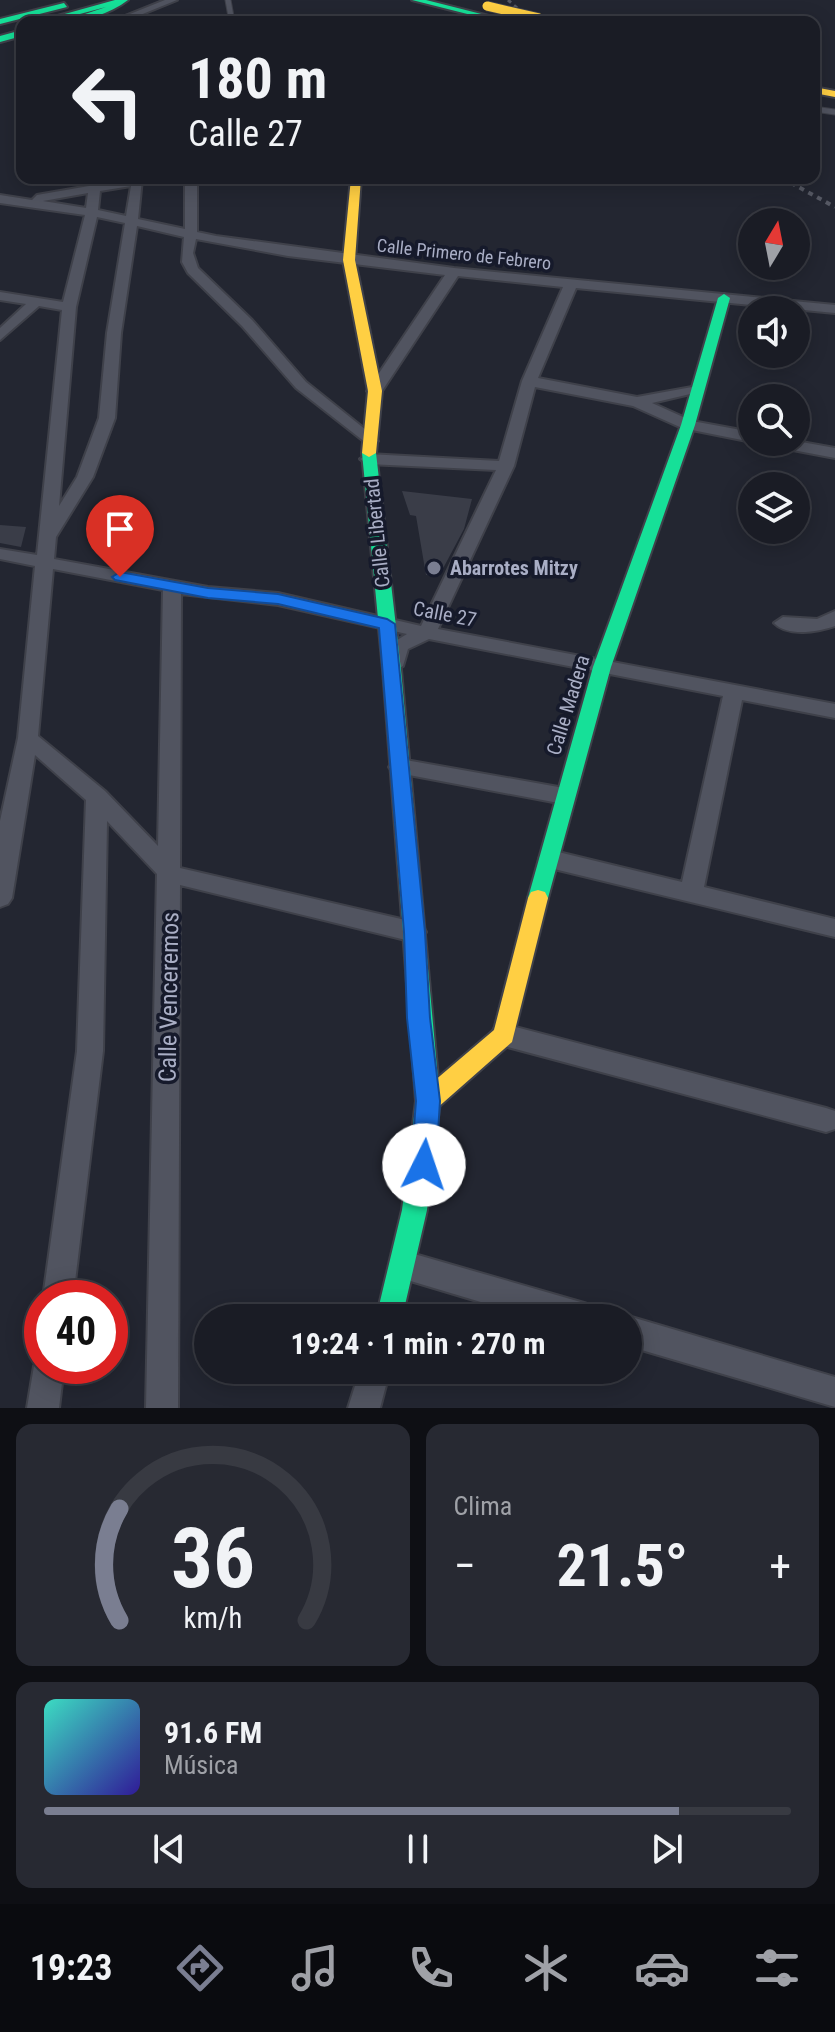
<!DOCTYPE html>
<html lang="es">
<head>
<meta charset="utf-8">
<style>
	body { margin:0; font-family:"Roboto Condensed",sans-serif; background:#272932; color:#f1f3f6; height:100vh; display:flex; flex-direction:column; font-size:30px; white-space:nowrap }
	* { box-sizing:border-box; margin:0 }
	p { font-size:26px; color:#9fa1a7 }
	.icon { flex:none; width:44px; height:44px; fill:none; stroke:currentColor; stroke-width:2; stroke-linecap:round; stroke-linejoin:round }
	.map { position:relative; height:1408px; overflow:hidden }
	.drawer { display:flex; flex-direction:column; gap:16px; padding:16px; background:#0e0f14; flex:1 }
	.drawer>* { flex:none }
	.banner { position:absolute; left:16px; top:16px; width:804px; height:168px; border-radius:16px; box-shadow:0 4px 20px #0003,0 0 0 2px #383a42; background:#1a1c25; color:#f1f3f6; overflow:hidden }
	.needle { width:52px; rotate:10deg }
	.tools { position:absolute; left:738px; top:208px; display:grid; gap:16px }
	.tools a { display:grid; place-items:center; width:72px; height:72px; border-radius:50%; background:#1a1c25; box-shadow:0 4px 20px #0003,0 0 0 2px #383a42; font-size:40px }
	.speed { position:absolute; left:24px; top:1280px; display:flex; gap:16px; font-size:40px; font-weight:700; text-align:center }
	.speed>* { display:grid; place-content:center; width:104px; height:104px; border-radius:50%; background:#1a1c25; box-shadow:0 4px 20px #0003,0 0 0 2px #383a42; line-height:1 }
	.speed .limit { border:12px solid #d22; background:#fff; color:#111 }
	.pin { position:absolute; display:grid; place-items:center; width:68px; height:68px; color:#fff; margin:-82px -34px; border-radius:50% 50% 50% 0; rotate:-45deg; box-shadow:0 0 8px #0007 }
	.pin .icon { rotate:45deg }
	.me { position:absolute; width:88px; margin:-44px; rotate:4deg; stroke-linejoin:round; filter:drop-shadow(0 0 6px #0008) }
	.turn { display:flex; align-items:center; gap:28px; height:168px; padding:0 40px; font-size:36px }
	.turn .icon { width:104px; height:104px; stroke-width:2.5 }
	.turn b { display:block; font-size:56px; line-height:68px }
	.big { font-size:60px; font-weight:700; line-height:1.1 }
	.drawer .card { flex:1; display:flex; flex-direction:column; justify-content:center; gap:12px; min-width:0; padding:0 28px; border-radius:16px; background:#272932 }
	.drawer .dial { align-items:center; gap:0 }
	.dial svg { height:208px; overflow:visible; fill:none; stroke:#383a42; stroke-width:7; stroke-linecap:round; text-anchor:middle }
	.dial text { fill:#f1f3f6; stroke:none }
	.song { display:flex; align-items:center; gap:24px }
	.cover { width:96px; height:96px; border-radius:12px; background:linear-gradient(135deg,hsl(170 70% 55%),hsl(250 70% 35%)) }
	.played { height:8px; border-radius:4px; background:linear-gradient(90deg,#7a7e91 85%,#383a42 85%) }
	.keys { display:flex; justify-content:space-around; direction:ltr }
	.heat { display:flex; justify-content:space-between; align-items:center; font-size:44px; direction:ltr }
	.drawer .tiles { flex:1; display:grid; gap:16px; grid-template-columns:1fr 1fr }
	.card:last-child { grid-column:span 2 }
	.trip { position:absolute; left:194px; top:1304px; width:448px; height:80px; border-radius:40px; background:#1a1c25; box-shadow:0 4px 20px #0003,0 0 0 2px #383a42; font-weight:700; line-height:80px; text-align:center }
	.tab-bar { display:flex; height:128px; justify-content:space-around; align-items:center; background:#0a0b0f; color:#9fa1a7 }
	.tab-bar .icon { width:56px; height:56px }
	.tab-bar .on { color:#7a7e91 }
	.tab-bar b { font-size:36px; color:#f1f3f6 }
	.map>svg:first-child { display:block }
</style>
</head>
<body>
<div class="map">
<svg width="835" height="1408" viewBox="0 0 835 1408">
	<rect width="100%" height="100%" fill="#232631"/>
	<!-- building -->
	<path fill="#3a3d48" d="M402,491l70,8 -8,30 -25,47 -13,-1 -10,-59 -6,-1z
		M0,525l26,2 -5,20 -21,-4z"/>
	<g fill="none" stroke-linecap="round" stroke-linejoin="round">
		<defs>
			<path id="lane" d="M228,0l4,22
				M814,109l21,3"/>
			<path id="street" d="M165,0h12l-54,22h-13z
				M90,178h12l-1,6 41,-5 -4,40 47,10v-51h12v54l19,4 238,32 381,37v8l-259,-25 -38,90 99,19 66,-12v6l-51,12 40,18 60,11v10l-70,-14 -49,-22 -98,-19 -21,79 -76,163 397,75v14l-93,-18 -38,187 131,32v18l-285,-69 -8,-3 -3,-6 3,-6 8,-3 132,32 41,-186 -294,-57 -21,10 -5,17 -10,6 -10,-6 6,-21 18,-11 -129,-29 -97,-11 -1,274 234,54 8,3 4,7 -4,7 -8,3 -234,-57 -2,523h-32l11,-534 -50,-53 -4,230 -30,247h-30l34,-247 9,-251 -51,-45 -23,143 -4,6 -8,3v-86l18,-83 17,-172 -35,-7v-10l37,6 25,-245 -23,-4 -39,34v-12l26,-24 -26,-4v-8l63,10 22,-87 -85,-12v-8l32,5 5,-5 52,-9zM131,186l-5,30 -28,-6 2,-19zM88,193l-2,15 -43,-7zM97,217l28,6 -18,110 -8,85 -22,59 -18,29 17,-199zM137,226l47,11 -2,25 6,11 54,53 54,62 74,58 8,-5 -2,-3 -70,-56 -54,-62 -54,-52 -5,-15 3,-14 92,17 157,19 -78,116 8,5 5,-2 78,-118 105,11 -41,94 -23,80 -131,-7 -8,5 8,5 128,6 -75,156 -143,-33 -70,-6 -154,-28 2,-22 37,-60 22,-59 6,-85zM53,569l110,21 -5,256 -53,-55 -67,-55z
				M796,441l39,7v10l-58,-11 -8,-5z
				M835,611v15c-17,6 -48,11 -61,-3l9,-6 34,2z
				M400,759l164,29 8,2 3,6 -3,6 -8,2 -171,-32 -4,-5 4,-5z
				M504,1024l322,84 9,3v18l-9,3 -322,-86 -9,-3 -4,-8 4,-8z
				M404,1251l180,52 11,4 4,11h-65l-130,-39 -10,-4 -4,-10 4,-10z
				M628,1316l207,61v30l-207,-61v-28h-5z
				M42,1354v12h22l-5,42h-32l7,-42z
				M360,1370h30l-10,38h-32z"/>
			<path id="fast" d="M115,0h13c-18,14 -44,22 -67,22l45,-15 -56,15h-14z
				M412,0h14l87,22h-14z
				M64,3l3,4 -67,17v-5z
				M22,30v6l-22,6v-6z
				M724,294l6,4 -35,127 -84,242 -63,231 -3,6 -7,2 -7,-2 -3,-6 65,-231 88,-242 37,-127z
				M369,449l7,4 25,217 39,431 -13,109 -25,108h-26l26,-108 14,-109 -33,-431 -21,-217z"/>
			<path id="slow" d="M814,87l21,4v6l-21,-4z
				M351,178h10l-6,82 27,131 -6,62 -7,4 -7,-4 6,-62 -25,-131z
				M538,890l7,2 3,6 -36,144 -76,67 -8,3 -8,-3 -4,-8 4,-8 74,-63 34,-132 3,-6z"/>
		</defs>
		<!-- lane casing -->
		<use href="#lane" stroke="#3f414a" stroke-width="7"/>
		<!-- street casing -->
		<use href="#street" stroke="#3f414a" stroke-width="4"/>
		<!-- fast casing -->
		<use href="#fast" stroke="#3f414a" stroke-width="4"/>
		<!-- slow casing -->
		<use href="#slow" stroke="#3f414a" stroke-width="4"/>
		<!-- lane -->
		<use href="#lane" stroke="#515460" stroke-width="5"/>
		<!-- street -->
		<use href="#street" fill="#515460" fill-rule="evenodd"/>
		<!-- fast -->
		<use href="#fast" fill="#16e098" fill-rule="evenodd"/>
		<!-- slow -->
		<use href="#slow" fill="#ffcf43" fill-rule="evenodd"/>
		<!-- rail-far1 -->
		<path stroke="#555863" stroke-width="3" stroke-dasharray="4 4" stroke-linecap="butt" d="M508,0l25,22"/>
		<!-- rail -->
		<path stroke="#555863" stroke-width="4" stroke-dasharray="5 5" stroke-linecap="butt" d="M782,178l53,29"/>
		<defs>
			<path id="slow-bridge" d="M487,6l52,12"/>
		</defs>
		<!-- slow-bridge casing -->
		<use href="#slow-bridge" stroke="#3f424e" stroke-width="11" stroke-linecap="butt"/>
		<!-- slow-bridge -->
		<use href="#slow-bridge" stroke="#ffcf43" stroke-width="9"/>
	</g>
	<!-- route -->
	<path fill="#1a73e8" stroke="#114b97" stroke-width="2" d="M120,572l88,16 70,6 109,25 8,5 30,308 5,86 10,83 -4,64 -4,8 -8,4 -9,-4 -4,-8 5,-64 -9,-83 -3,-86 -25,-304 -101,-24 -70,-6 -93,-18 -3,-3z"/>
	<!-- markers -->
	<circle fill="#7a7e91" stroke="#161a2b" stroke-width="3" cx="434" cy="568" r="8"/>
	<g text-anchor="middle" dominant-baseline="central" stroke-width="7" stroke-linejoin="round" paint-order="stroke">
		<!-- far-street labels -->
		<g font-size="18" fill="#a9aec5" stroke="#161a2b">
			<text transform="translate(464 254) rotate(6)">Calle Primero de Febrero</text>
		</g>
		<!-- street labels -->
		<g font-size="20" fill="#a9aec5" stroke="#161a2b">
			<text transform="translate(377 533) rotate(-96)">Calle Libertad</text>
			<text transform="translate(445 614) rotate(11)">Calle 27</text>
			<text transform="translate(568 705) rotate(-73)">Calle Madera</text>
		</g>
		<!-- poi labels -->
		<g font-size="20" font-weight="bold" fill="#a9aec5" stroke="#161a2b" text-anchor="start">
			<text x="450" y="568">Abarrotes Mitzy</text>
		</g>
		<!-- near-street labels -->
		<g font-size="24" fill="#a9aec5" stroke="#161a2b">
			<text transform="translate(169 997) rotate(-89)">Calle Venceremos</text>
		</g>
	</g>
</svg>
<div class="tools">
<a><svg class="needle" viewBox="-14 -14 28 28"><path d="M0-13l5 13h-10z" fill="#e53935"/><path d="M0 13l5-13h-10z" fill="#9fa1a7"/></svg></a>
<a><svg class="icon" aria-label="sound" viewBox="0 0 24 24"><path d="M4 9h4l5-4v14l-5-4H4zM17 9q2 3 0 6"/></svg></a>
<a><svg class="icon" aria-label="search" viewBox="0 0 24 24"><circle cx="10" cy="10" r="6"/><path d="M15 15l6 6"/></svg></a>
<a><svg class="icon" aria-label="layers" viewBox="0 0 24 24"><path d="M12 4l9 5-9 5-9-5zM3 14l9 5 9-5"/></svg></a>
</div>
<div class="speed"><div class="limit">40</div></div>
<div class="pin" style="left:120px;top:577px;background:#d93025"><svg class="icon" aria-label="arrive" viewBox="0 0 24 24"><path d="M6 21V4h12l-3 4 3 4H6"/></svg></div>
<svg class="me" style="left:424px;top:1165px" viewBox="-20 -20 40 40"><circle r="19" fill="#fff"/><path d="M0-13L10 11 0 6-10 11z" fill="#1a73e8"/></svg>
<div class="trip">19:24 · 1 min · 270 m</div>
<div class="banner">
<div class="turn"><svg class="icon" aria-label="left" viewBox="0 0 24 24"><path d="M17 20v-9H6M10 6l-5 5 5 5"/></svg><div><b>180 m</b>Calle 27</div></div>
</div>
</div>
<section class="drawer">
<div class="tiles">
<div class="card dial"><svg viewBox="0 0 100 80">
<path d="M14 69A42 42 0 1 1 86 69"/>
<path d="M14 69A42 42 0 0 1 14 26" stroke="#7a7e91"/>
<text x="50" y="56" font-size="32" font-weight="700">36</text>
<text x="50" y="72" font-size="11">km/h</text>
</svg></div>
<div class="card"><p>Clima</p>
<div class="heat"><a>−</a><b class="big">21.5°</b><a>+</a></div>
</div>
<div class="card">
<div class="song"><i class="cover"></i><div><b>91.6 FM</b><p>Música</p></div></div>
<div class="played"></div>
<div class="keys"><svg class="icon" aria-label="previous" viewBox="0 0 24 24"><path d="M18 5L8 12l10 7zM5 5v14"/></svg><svg class="icon" aria-label="pause" viewBox="0 0 24 24"><path d="M8 5v14M16 5v14"/></svg><svg class="icon" aria-label="next" viewBox="0 0 24 24"><path d="M6 5l10 7-10 7zM19 5v14"/></svg></div>
</div>
</div>
</section>
<nav class="tab-bar">
<b>19:23</b>
<svg class="icon on" aria-label="directions" viewBox="0 0 24 24"><path d="M12 3l9 9-9 9-9-9zM9 14v-3h6M13 9l2 2-2 2"/></svg>
<svg class="icon" aria-label="music" viewBox="0 0 24 24"><path d="M9 18V5l10-2v13"/><circle cx="6" cy="18" r="3"/><circle cx="16" cy="16" r="3"/></svg>
<svg class="icon" aria-label="phone" viewBox="0 0 24 24"><path d="M5 4h4l2 5-3 2q2 4 5 5l2-3 5 2v4C11 20 4 13 5 4z"/></svg>
<svg class="icon" aria-label="climate" viewBox="0 0 24 24"><path d="M12 3v18M4 7l16 10M4 17L20 7"/></svg>
<svg class="icon" aria-label="car" viewBox="0 0 24 24"><path d="M5 17H2v-5l4-1 3-4h7l3 4 3 1v5h-3M9 17h6M6 11h13"/><circle cx="7" cy="17" r="2"/><circle cx="17" cy="17" r="2"/></svg>
<svg class="icon" aria-label="filters" viewBox="0 0 24 24"><path d="M4 7h16M4 17h16"/><circle cx="9" cy="7" r="2"/><circle cx="15" cy="17" r="2"/></svg>
</nav>
</body>
</html>
